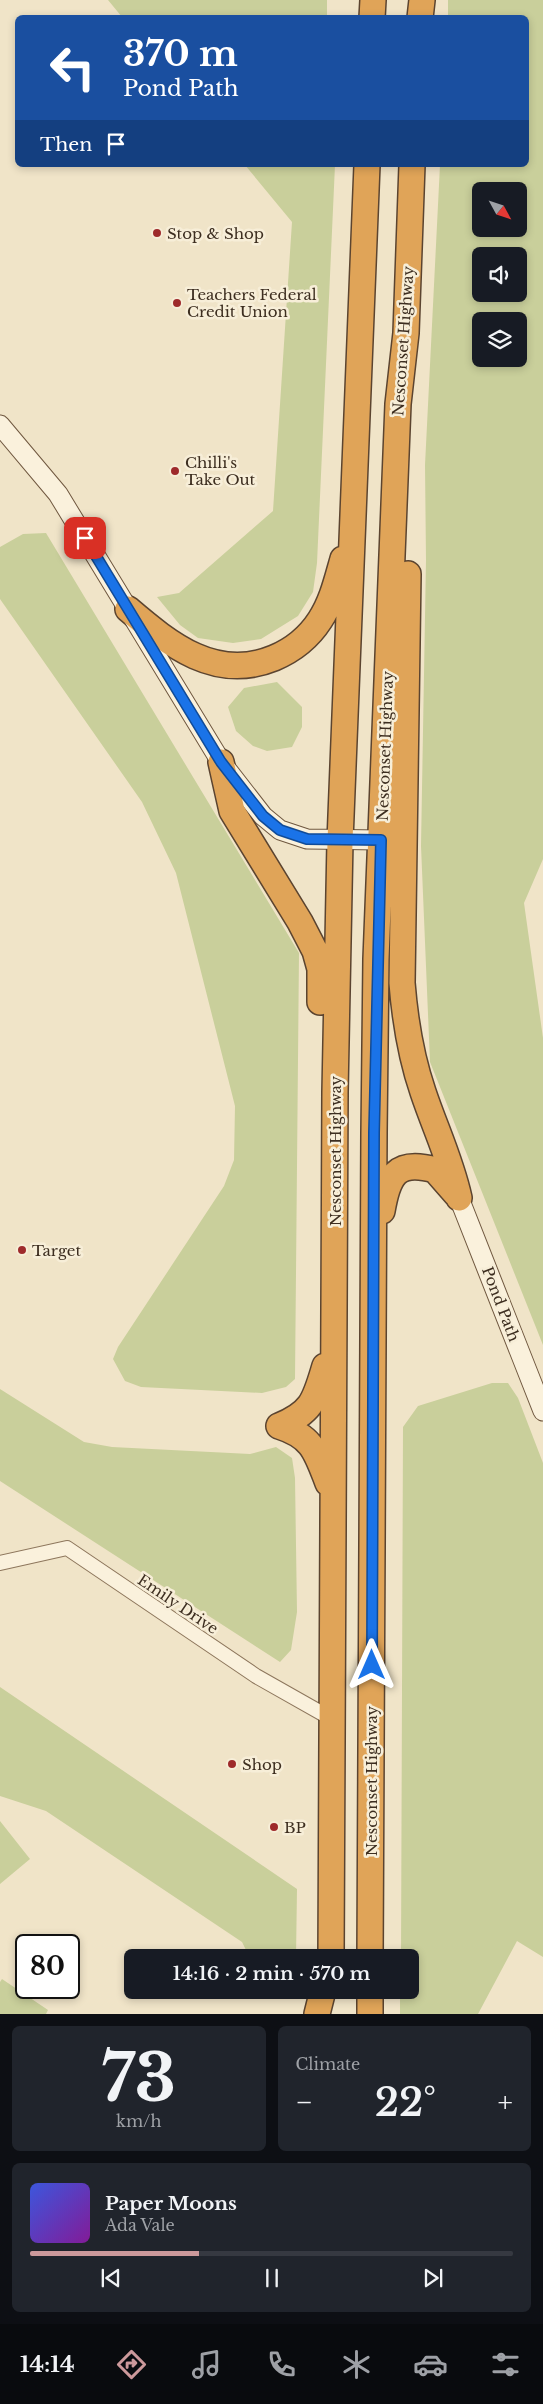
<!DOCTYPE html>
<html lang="en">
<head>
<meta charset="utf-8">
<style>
	body { margin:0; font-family:"Libre Baskerville",serif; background:#20242c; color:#f1f3f6; height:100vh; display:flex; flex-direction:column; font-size:19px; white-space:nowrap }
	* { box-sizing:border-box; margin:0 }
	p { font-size:16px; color:#9ea1a6 }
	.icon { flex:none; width:28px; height:28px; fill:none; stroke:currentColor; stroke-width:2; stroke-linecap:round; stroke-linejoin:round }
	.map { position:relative; height:2014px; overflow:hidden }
	.details { display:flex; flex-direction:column; gap:12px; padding:12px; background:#0d0f14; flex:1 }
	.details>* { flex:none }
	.hud { position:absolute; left:15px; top:15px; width:514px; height:152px; border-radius:8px; box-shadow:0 2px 8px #0003; background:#1a4fa0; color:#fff; overflow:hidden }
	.needle { width:32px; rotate:130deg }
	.fabs { position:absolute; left:472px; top:182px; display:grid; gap:10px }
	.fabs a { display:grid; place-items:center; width:55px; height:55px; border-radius:8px; background:#171b24; box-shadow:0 2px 8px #0003; font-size:25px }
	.speed { position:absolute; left:15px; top:1934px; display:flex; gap:10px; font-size:25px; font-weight:700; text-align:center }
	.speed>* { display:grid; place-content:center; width:65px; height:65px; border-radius:50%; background:#171b24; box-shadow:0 2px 8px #0003; line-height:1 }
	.speed .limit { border:2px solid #111; border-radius:8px; background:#fff; color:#111 }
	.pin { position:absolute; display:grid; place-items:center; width:42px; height:42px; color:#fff; margin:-21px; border-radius:10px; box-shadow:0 2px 8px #0006 }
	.me { position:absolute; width:55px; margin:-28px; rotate:0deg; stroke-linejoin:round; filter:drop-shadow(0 0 4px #0008) }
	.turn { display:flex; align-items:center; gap:18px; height:105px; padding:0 25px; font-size:22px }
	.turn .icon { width:65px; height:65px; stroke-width:2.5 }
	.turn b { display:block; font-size:35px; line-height:42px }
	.then { display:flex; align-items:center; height:48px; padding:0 25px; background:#0003; gap:10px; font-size:19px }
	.big { font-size:38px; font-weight:600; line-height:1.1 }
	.details .tile { flex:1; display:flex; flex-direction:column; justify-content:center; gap:8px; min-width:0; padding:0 18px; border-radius:8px; background:#20242c }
	.details .dial { align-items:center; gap:0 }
	.dial b { font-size:65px; line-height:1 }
	.song { display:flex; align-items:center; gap:15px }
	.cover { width:60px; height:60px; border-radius:8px; background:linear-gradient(135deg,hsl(230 70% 55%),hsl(290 70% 35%)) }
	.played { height:5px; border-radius:2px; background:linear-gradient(90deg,#cc999b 35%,#363941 35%) }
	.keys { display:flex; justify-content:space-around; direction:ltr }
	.heat { display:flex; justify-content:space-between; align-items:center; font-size:28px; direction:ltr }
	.details .tiles { flex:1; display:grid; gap:12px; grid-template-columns:1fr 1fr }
	.tile:last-child { grid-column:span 2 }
	.trip { position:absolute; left:124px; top:1949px; width:295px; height:50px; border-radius:8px; background:#171b24; box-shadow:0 2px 8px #0003; font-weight:600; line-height:50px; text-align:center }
	.dock { display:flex; height:80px; justify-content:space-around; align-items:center; background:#090b0e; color:#9ea1a6 }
	.dock .icon { width:35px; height:35px }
	.dock .active { color:#cc999b }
	.dock b { font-size:22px; color:#f1f3f6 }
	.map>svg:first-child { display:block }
</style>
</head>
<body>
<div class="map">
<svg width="543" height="2014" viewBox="0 0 543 2014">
	<rect width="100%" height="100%" fill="#f0e4c8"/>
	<!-- green -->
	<path fill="#c9cf9b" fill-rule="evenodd" d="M108,0h219v17h-205z
		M448,0h95v859l-19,44 19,135v307l-113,-283 -9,-216 5,-286 -1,-95 15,-300h86v-147l-78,-1zM481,191h38v38h-38zM481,256h38v38h-38zM481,321h38v38h-38z
		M245,165h90l-18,398 -4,29 -15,24 -37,23 -28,4 -35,-5 -18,-13 -23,-28 22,-4 94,-82 19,-289z
		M46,533l253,420 -4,426 -9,8 -24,6 -121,-6 -16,-6 -12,-22 5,-12 106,-161 10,-26 1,-54 -59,-233 -34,-71 -142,-203v-52l23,-13z
		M277,682l25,25v20l-10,20 -25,4 -14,-5 -17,-15 -8,-24 16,-19z
		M492,1383h16l10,15 25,65v494l-26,-16 -39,73h-78v-24h10v-32l-9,-1 2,-530 15,-21z
		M0,1389l84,53 28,5 138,7 26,-7 16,11 3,20 2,134 -6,38 -11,12 -280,-181z
		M0,1687l297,202 -1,68h-50l2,-3 -6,-12 -196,-131 -46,-15z
		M0,1821l30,38 -30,25z
		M2,1979l46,31 -2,4h-46v-32z"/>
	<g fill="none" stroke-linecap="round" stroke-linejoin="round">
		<defs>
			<path id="street" d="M0,1563l67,-15 189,128 76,43"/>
			<path id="secondary" d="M0,425l58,69 163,268 42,54 17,14 27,9 74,1
				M459,1198l84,213"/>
			<path id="highway" d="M372,18l1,-18
				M420,18l2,-18
				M408,574l-6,409c3,37 9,74 21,109 12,36 28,69 36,106
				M128,609c42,36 88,73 146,49 19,-8 35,-21 46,-38 12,-18 17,-40 23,-61
				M221,762l11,49 68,111 15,29 5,18v33
				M382,1211c6,-35 14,-52 53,-41l21,24
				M279,1426c34,-14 36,-27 46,-60
				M279,1426c34,11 37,26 49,57
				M331,1958l4,-866 5,-251 27,-676
				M370,1958l4,-825 2,-174 22,-555 8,-71 6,-168
				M317,2014l6,-24
				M370,2014v-24"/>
		</defs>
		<!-- street casing -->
		<use href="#street" stroke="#8d765c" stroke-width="16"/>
		<!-- secondary casing -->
		<use href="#secondary" stroke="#6f573f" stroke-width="21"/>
		<!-- highway casing -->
		<use href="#highway" stroke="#5b4430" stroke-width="28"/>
		<!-- street -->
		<use href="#street" stroke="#faf1dc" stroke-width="14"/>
		<!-- secondary -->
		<use href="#secondary" stroke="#faf1dc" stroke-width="19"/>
		<!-- highway -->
		<use href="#highway" stroke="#e0a458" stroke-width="25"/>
	</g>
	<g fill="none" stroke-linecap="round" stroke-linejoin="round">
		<defs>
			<path id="route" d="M85,538l136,224 42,54 17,14 27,9 74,1 -7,293 -2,532"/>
		</defs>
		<!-- route casing -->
		<use href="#route" stroke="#114b97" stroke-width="12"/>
		<!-- route -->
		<use href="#route" stroke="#1a73e8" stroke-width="9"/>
	</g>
	<!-- markers -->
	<g fill="#9e2a2b" stroke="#f7eed8" stroke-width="2">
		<circle cx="157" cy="233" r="5"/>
		<circle cx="177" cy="303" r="5"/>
		<circle cx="175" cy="471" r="5"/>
		<circle cx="22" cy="1250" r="5"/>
		<circle cx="232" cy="1764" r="5"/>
		<circle cx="274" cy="1827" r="5"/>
	</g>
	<g text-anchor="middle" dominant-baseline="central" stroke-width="5" stroke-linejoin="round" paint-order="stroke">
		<!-- poi labels -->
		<g font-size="15" fill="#3d2e20" stroke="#f7eed8" text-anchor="start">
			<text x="167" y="233">Stop &amp; Shop</text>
			<text x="187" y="294">Teachers Federal<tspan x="187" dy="17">Credit Union</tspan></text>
			<text x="185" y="462">Chilli's<tspan x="185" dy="17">Take Out</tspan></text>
			<text x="32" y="1250">Target</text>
			<text x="242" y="1764">Shop</text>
			<text x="284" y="1827">BP</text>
		</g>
		<!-- street labels -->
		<g font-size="15" fill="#3d2e20" stroke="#f7eed8">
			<text transform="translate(403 341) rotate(-86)">Nesconset Highway</text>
			<text transform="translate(385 746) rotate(-88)">Nesconset Highway</text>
			<text transform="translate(335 1151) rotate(-90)">Nesconset Highway</text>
			<text transform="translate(501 1304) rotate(69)">Pond Path</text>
			<text transform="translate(178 1604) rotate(34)">Emily Drive</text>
			<text transform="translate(371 1781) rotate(-90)">Nesconset Highway</text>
		</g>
	</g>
</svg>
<div class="fabs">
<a><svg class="needle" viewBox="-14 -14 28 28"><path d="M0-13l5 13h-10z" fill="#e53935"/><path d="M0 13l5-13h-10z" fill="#9ea1a6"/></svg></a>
<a><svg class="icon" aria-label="sound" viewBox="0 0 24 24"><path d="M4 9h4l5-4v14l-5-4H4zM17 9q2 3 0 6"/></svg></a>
<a><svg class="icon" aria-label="layers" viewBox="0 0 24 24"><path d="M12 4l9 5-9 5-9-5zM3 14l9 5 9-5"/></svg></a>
</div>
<div class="speed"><div class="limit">80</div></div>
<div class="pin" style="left:85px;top:538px;background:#d93025"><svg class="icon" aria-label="arrive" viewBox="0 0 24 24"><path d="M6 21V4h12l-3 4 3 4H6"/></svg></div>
<svg class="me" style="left:372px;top:1665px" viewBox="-20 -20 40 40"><path d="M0-17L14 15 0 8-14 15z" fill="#1a73e8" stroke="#fff" stroke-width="4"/></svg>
<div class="trip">14:16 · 2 min · 570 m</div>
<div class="hud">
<div class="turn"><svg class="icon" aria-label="left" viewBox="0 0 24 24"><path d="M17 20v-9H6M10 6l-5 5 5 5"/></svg><div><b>370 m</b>Pond Path</div></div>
<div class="then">Then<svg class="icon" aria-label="arrive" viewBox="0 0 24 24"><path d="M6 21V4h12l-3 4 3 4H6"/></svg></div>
</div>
</div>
<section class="details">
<div class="tiles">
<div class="tile dial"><b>73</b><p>km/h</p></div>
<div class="tile"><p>Climate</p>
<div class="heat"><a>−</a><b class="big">22°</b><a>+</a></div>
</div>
<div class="tile">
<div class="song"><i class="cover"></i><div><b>Paper Moons</b><p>Ada Vale</p></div></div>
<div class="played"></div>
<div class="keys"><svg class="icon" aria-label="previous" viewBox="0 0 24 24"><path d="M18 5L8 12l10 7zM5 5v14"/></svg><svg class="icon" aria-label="pause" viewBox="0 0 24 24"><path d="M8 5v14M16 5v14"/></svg><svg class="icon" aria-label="next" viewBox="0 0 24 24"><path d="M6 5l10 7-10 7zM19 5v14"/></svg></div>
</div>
</div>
</section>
<nav class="dock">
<b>14:14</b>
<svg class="icon active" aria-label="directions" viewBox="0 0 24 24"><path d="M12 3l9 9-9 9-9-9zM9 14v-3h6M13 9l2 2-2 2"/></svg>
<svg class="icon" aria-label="music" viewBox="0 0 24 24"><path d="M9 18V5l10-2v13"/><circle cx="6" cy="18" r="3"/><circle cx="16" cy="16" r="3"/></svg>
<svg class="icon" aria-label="phone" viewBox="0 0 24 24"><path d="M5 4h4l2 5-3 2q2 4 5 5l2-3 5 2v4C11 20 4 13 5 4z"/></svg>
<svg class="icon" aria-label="climate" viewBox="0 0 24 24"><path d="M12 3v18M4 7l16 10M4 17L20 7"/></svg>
<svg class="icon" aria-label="car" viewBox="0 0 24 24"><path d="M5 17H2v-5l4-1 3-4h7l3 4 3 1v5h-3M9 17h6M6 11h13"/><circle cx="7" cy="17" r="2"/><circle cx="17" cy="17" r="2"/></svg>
<svg class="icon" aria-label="filters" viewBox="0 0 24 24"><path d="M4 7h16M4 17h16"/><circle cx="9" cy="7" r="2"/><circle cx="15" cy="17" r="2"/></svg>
</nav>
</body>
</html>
